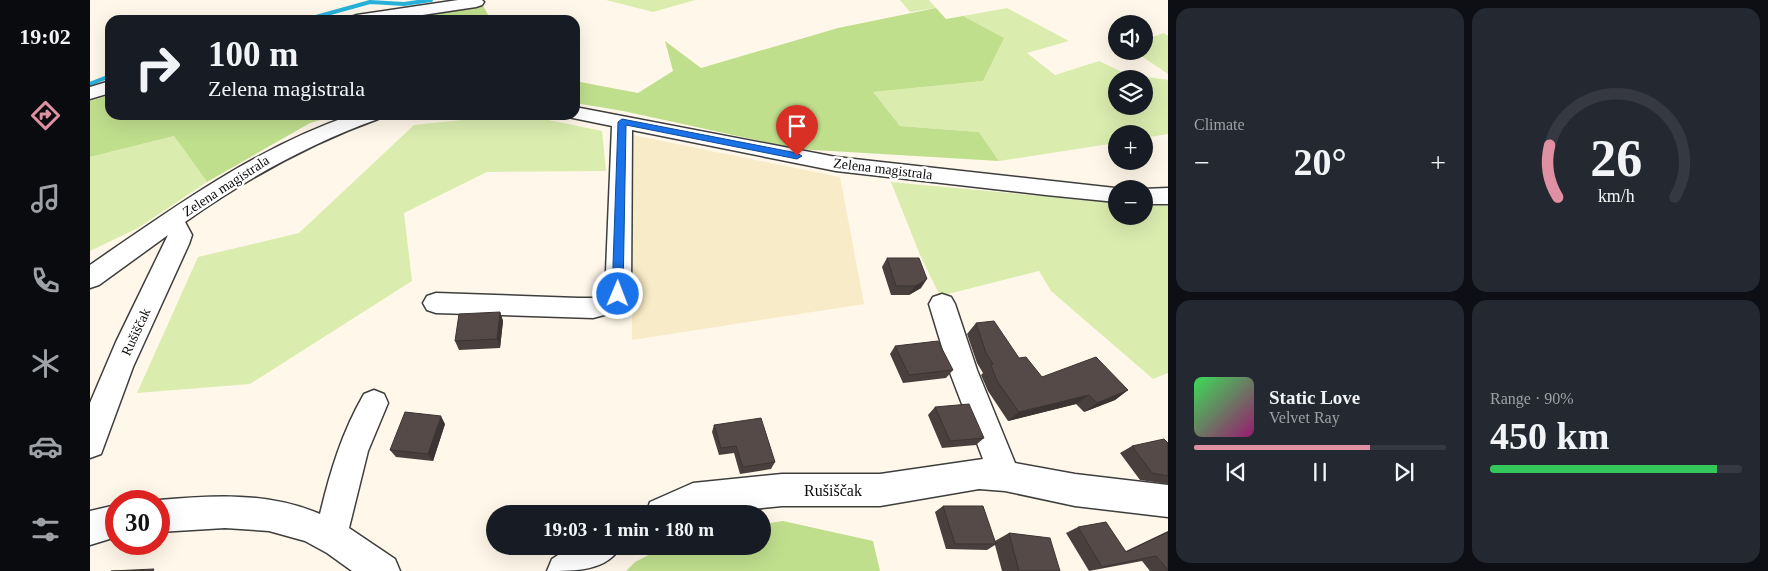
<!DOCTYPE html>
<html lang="en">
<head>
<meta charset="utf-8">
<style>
	body { margin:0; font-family:Georgia,serif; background:#242831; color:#f1f3f6; height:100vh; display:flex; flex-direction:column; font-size:19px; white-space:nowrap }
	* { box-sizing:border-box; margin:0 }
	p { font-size:16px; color:#9ea1a6 }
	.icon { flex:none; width:28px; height:28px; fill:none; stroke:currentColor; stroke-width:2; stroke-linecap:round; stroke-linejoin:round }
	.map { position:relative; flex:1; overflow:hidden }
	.details { display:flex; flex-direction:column; gap:8px; padding:8px; background:#0d0f14; width:600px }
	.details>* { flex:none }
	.guide { position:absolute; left:15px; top:15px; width:475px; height:105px; border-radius:15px; box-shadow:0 5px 20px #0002; background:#171b24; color:#f1f3f6; overflow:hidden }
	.controls { position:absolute; left:1018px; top:15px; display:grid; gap:10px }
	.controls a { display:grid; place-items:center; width:45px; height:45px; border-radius:50%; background:#171b24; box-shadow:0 5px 20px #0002; font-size:25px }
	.speed { position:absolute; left:15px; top:490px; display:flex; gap:10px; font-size:25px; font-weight:700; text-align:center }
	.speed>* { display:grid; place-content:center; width:65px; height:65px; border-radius:50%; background:#171b24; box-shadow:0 5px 20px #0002; line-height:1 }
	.speed .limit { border:8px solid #d22; background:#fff; color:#111 }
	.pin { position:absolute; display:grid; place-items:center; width:42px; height:42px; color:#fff; margin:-51px -21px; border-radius:50% 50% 50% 0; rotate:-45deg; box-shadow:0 0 5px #0007 }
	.pin .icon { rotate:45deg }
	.me { position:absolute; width:55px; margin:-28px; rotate:1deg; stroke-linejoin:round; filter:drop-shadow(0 0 4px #0008) }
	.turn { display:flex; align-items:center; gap:18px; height:105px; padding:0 20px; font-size:22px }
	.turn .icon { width:65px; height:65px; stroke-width:2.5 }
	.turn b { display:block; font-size:35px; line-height:42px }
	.big { font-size:38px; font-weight:600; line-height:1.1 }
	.details .card { flex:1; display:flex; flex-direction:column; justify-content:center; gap:8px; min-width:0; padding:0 18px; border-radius:15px; background:#242831 }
	.details .dial { align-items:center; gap:0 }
	.dial svg { height:130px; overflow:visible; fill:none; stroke:#363941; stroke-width:7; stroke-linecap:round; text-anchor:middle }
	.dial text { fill:#f1f3f6; stroke:none }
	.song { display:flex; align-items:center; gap:15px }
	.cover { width:60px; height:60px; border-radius:8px; background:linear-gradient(135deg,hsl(130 70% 55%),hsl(320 70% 35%)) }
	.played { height:5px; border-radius:2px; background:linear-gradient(90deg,#df90a3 70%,#363941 70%) }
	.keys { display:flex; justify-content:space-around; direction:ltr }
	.heat { display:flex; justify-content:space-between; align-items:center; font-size:28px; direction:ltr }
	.charge { height:8px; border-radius:4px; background:linear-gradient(90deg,#34c759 90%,#363941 0) }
	.details .tiles { flex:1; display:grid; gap:8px; grid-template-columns:repeat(2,1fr) }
	.trip { position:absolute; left:396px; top:505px; width:285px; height:50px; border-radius:25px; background:#171b24; box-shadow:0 5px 20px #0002; font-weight:600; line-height:50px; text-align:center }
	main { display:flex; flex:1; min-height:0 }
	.tab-bar { display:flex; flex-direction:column; width:90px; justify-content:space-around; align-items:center; background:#090b0e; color:#9ea1a6 }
	.tab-bar .icon { width:35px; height:35px }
	.tab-bar .active { color:#df90a3 }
	.tab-bar b { font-size:22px; color:#f1f3f6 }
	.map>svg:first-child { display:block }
</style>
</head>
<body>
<main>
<nav class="tab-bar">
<b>19:02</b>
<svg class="icon active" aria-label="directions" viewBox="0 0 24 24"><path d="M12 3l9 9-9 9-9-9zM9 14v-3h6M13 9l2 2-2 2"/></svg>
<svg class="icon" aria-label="music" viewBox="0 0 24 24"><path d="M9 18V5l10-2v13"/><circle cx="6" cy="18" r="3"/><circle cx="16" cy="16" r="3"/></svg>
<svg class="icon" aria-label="phone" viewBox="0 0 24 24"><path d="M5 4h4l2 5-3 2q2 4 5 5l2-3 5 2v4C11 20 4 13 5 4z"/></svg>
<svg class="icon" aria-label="climate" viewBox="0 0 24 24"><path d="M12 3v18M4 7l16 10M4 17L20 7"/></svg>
<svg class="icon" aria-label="car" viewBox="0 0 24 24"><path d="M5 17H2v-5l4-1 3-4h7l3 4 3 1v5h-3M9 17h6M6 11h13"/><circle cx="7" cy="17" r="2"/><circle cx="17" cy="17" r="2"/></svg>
<svg class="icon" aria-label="filters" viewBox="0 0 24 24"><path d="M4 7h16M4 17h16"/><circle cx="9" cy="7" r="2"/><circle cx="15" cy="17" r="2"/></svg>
</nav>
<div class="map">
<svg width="1078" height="571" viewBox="0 0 1078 571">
	<rect width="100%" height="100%" fill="#fff7e9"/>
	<!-- farmland -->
	<path fill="#f8ebc7" d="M542,135l208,42 24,127 -232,36z"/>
	<!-- green -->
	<path fill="#daedaf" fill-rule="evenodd" d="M516,0h89l-42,12z
		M810,0h29l7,8 -26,4z
		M917,8l62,33 -42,12 28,22 44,-14 27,13 42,6v54l-24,4v-4h-28v9l-117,18 -20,-29 -79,-6 -28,-34 111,-11 20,-43 -40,-22zM1026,79h28v27h-28z
		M1074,33l4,3v38l-34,-23h10v-11z
		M419,115h15l78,16 4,40 -119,1 -83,41 8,68 -162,103 -113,9 61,-136 101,-24 115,-108z
		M84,136l33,46 -69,46 -48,23v-94z
		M801,182l225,21v13h28v-11l24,1v167l-15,6 -102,-88 -12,-20 -99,25 -20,-41z"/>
	<!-- forest -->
	<path fill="#c0df8d" d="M392,4l9,16h-107z
		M846,8l10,11 17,-3 41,22 -21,43 -110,11 27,34 79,6 20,29 -202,-12 -174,-38 -48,-8v-22l63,12 35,-22 -8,-30 36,27 137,-40z
		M20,95v20h228l-28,8 -103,59 -33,-46 -84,21v-56z
		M693,521l90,20 7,30h-254l9,-9 31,-16h96l1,-22z"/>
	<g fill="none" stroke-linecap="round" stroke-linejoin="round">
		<!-- stream -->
		<path stroke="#28b2da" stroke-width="4" d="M215,20l65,-18 34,2 27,-4
			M0,84l20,-8"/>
		<defs>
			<path id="minor" d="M368,0h24l2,2 -2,3 -6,2 -87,13h-40l2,-3 6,-2z
				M20,81v12l-20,6v-12z
				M485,107l261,50 288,32h-8v13l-70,-7 -210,-24 -204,-41 -1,164 -8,16 -30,8 -157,-5 -9,-3 -4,-7 4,-7 9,-3 142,5h15l12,-3 7,-169 -44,-9 -1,-2h8z
				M262,115h29l-3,4c-70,25 -132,60 -193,103l7,13 -3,9 -56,123 -32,87 -11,4v-55l26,-61 52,-107 -69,50 -9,3v-23c83,-57 165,-117 262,-150z
				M1078,188v16h-24l-1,-15z
				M852,294l9,3 4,7 22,66 38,93 60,11 93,11v32l-93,-11 -70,-15 -26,-2 -99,17h-98l-77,8h-59l4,-12 43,-19 89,-9h98l103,-15 -34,-89 -20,-66 4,-7z
				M284,390l10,4 4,9 -20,48 -19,77 46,31 5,12h-48l-25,-18 -22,-12 -36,-10 -44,-3 -66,4v-31h-4l4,-1c55,-5 109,-8 161,14 10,-42 22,-82 44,-120z
				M26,505v32l-26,8v-34z
				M482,546h49c-14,25 -45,25 -74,25l5,-12z"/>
		</defs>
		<!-- minor casing -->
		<use href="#minor" stroke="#3e3e3e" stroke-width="3"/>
		<!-- minor -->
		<use href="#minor" fill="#fff" fill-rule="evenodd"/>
	</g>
	<!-- wall -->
	<path fill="#49403d" d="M797,258l34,30 -12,7h-18l-9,-28z
		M410,312l3,9 -3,27 -41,2 -4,-9z
		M886,323l66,54 86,13 -13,10 -31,12 -8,-8 -68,17 -20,-30 -7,-16 2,-2 -6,-10 -10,-29z
		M805,346l58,24 -7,8 -43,5 -13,-29z
		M845,407l49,31 -8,7 -34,3 -14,-33z
		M355,424l-12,37 -37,-4 -6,-7z
		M624,425l61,37 -4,7 -31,5 -6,-21 -15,2 -7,-23z
		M1078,443v41l-28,-4 -20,-27 12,-7z
		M853,506l52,35 14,-8 51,38h-58l-7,-26 -8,5 -41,-1 -11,-37z
		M988,527l48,24 42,-20v40h-18l-8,-10 -53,10 -23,-38z"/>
	<!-- shaded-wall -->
	<path fill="#3c3432" d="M837,279l-6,9 -12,7 6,-9z
		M410,312l3,9 -3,27 -3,-9z
		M1038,390l-13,10 -31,12 13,-9z
		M999,395l-13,9 -68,17 11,-9z
		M351,416l4,8 -12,37 -5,-7z"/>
	<!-- building -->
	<path fill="#554a47" stroke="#3c3432" d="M797,258h32l8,21 -12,7h-19z
		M410,312l-3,27 -42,2 4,-27z
		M904,321l25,37 7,-1 16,20 54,-20 32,33 -31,13 -8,-8 -70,17 -22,-31 -6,-16 2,-1 -7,-11 -10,-30z
		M848,341l15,29 -44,5 -14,-29z
		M879,404l15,34 -34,3 -15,-34z
		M315,412l36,4 -13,38 -38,-4z
		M671,418l14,44 -32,5 -7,-21 -15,2 -7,-23z
		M1074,439l4,4v33l-16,-3 -20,-27z
		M853,506h40l13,38h-41z
		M1016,522l20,30 42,-20v38l-12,-14 -54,11 -24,-40z
		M919,533l41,5 10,33h-41z
		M64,569l-1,2h-42z"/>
	<!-- route -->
	<path fill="#1a73e8" stroke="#114b97" d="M532,119l175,34 5,3 -5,3 -171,-34 -3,169 -5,4 -6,-4 6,-172z"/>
	<g text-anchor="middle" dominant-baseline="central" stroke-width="5" stroke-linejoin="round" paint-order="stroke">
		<!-- street labels -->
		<g font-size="14" fill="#0b0b0b" stroke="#fff">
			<text transform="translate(793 169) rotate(7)">Zelena magistrala</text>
			<text transform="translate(136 186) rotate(-33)">Zelena magistrala</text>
			<text transform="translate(46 332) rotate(-65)">Rušiščak</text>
		</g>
		<!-- near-street labels -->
		<g font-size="16" fill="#0b0b0b" stroke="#fff">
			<text x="743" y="490">Rušiščak</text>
		</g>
	</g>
</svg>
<div class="controls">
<a><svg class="icon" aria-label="sound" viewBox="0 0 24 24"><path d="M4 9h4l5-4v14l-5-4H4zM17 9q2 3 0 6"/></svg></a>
<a><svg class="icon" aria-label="layers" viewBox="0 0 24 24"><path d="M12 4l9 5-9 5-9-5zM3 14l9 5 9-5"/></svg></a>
<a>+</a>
<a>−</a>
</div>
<div class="speed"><div class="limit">30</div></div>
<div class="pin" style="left:707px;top:156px;background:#d93025"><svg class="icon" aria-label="arrive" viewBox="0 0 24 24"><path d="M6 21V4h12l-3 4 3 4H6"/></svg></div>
<svg class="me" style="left:528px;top:294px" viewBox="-20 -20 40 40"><circle r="17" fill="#1a73e8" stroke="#fff" stroke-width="3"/><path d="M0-11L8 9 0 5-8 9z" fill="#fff"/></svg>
<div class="trip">19:03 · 1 min · 180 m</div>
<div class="guide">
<div class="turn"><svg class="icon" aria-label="right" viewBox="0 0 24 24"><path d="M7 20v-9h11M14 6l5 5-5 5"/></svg><div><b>100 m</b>Zelena magistrala</div></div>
</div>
</div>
<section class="details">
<div class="tiles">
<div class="card"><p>Climate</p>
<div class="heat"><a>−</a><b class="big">20°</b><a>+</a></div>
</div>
<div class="card dial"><svg viewBox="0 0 100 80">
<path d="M14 69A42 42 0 1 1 86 69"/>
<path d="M14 69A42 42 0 0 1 9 37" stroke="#df90a3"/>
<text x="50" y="56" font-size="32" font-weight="700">26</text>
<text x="50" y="72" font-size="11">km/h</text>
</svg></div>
<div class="card">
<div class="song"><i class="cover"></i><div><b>Static Love</b><p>Velvet Ray</p></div></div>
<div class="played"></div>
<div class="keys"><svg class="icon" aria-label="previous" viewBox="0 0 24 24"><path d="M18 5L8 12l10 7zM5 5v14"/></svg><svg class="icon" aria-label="pause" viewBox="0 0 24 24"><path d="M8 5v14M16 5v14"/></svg><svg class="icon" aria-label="next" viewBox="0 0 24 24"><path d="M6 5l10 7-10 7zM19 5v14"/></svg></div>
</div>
<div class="card"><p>Range · 90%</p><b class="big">450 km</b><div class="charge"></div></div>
</div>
</section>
</main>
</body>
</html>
